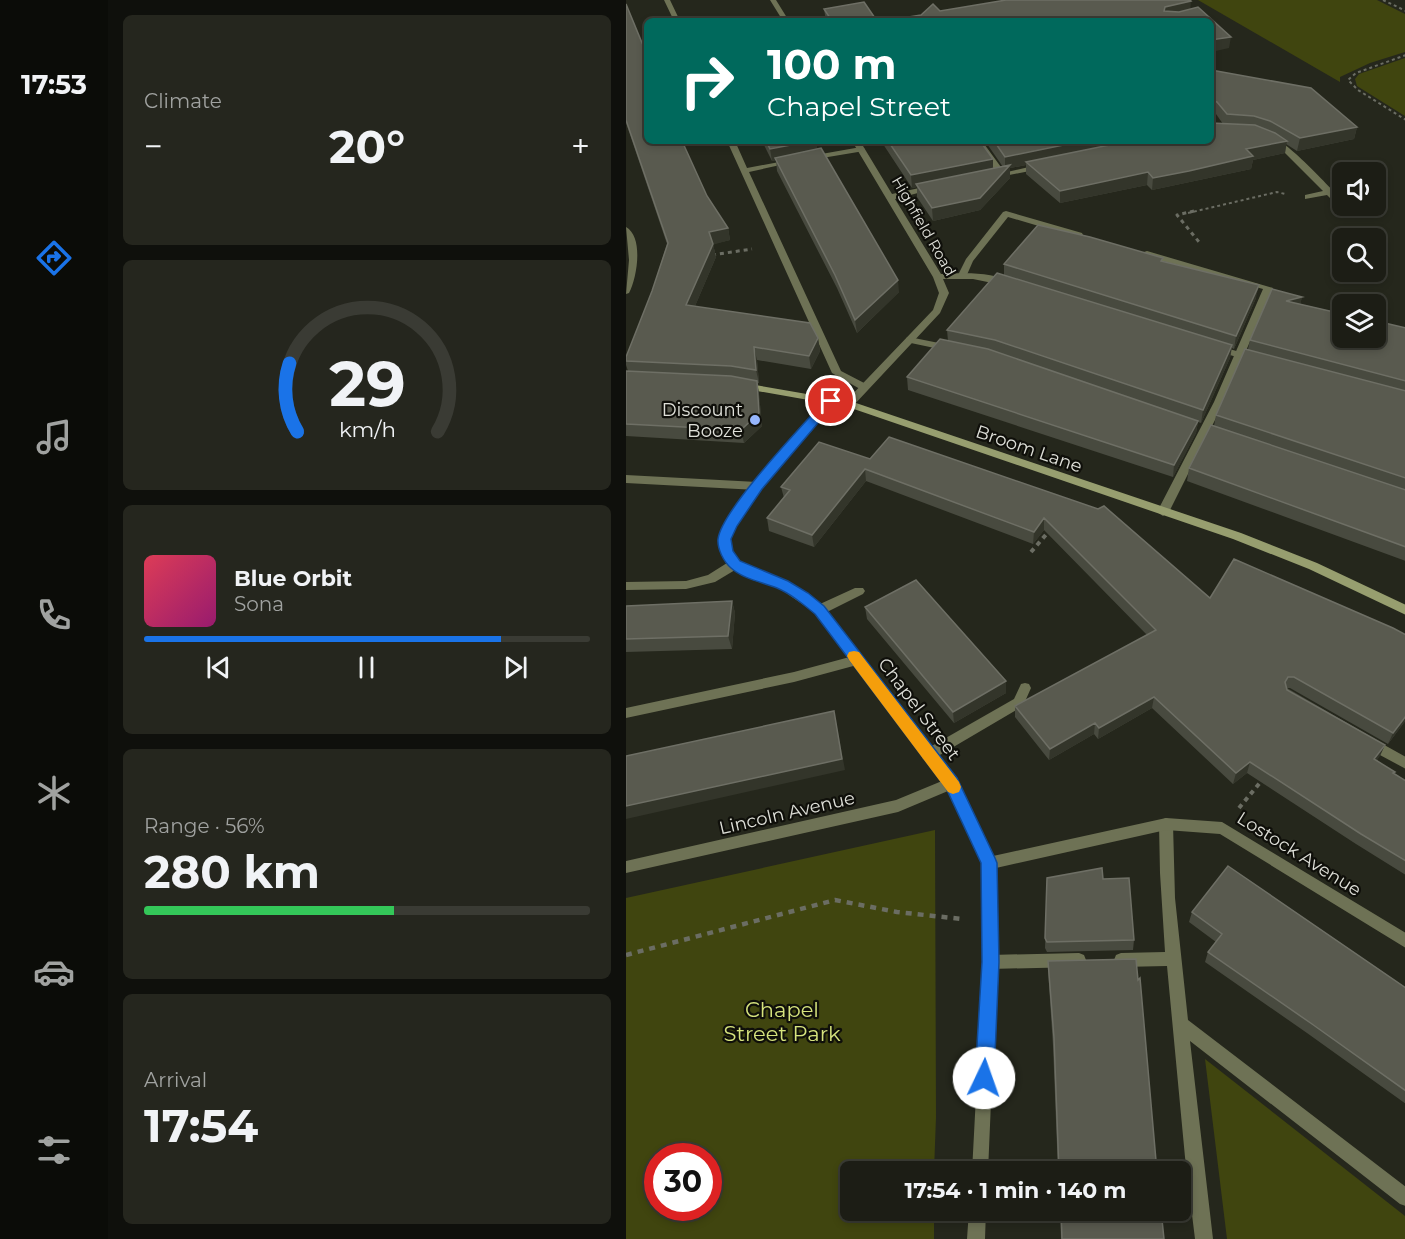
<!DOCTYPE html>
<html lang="en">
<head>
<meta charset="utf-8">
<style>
	body { margin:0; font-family:Montserrat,sans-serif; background:#25261e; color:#f1f3f6; height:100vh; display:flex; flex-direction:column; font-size:22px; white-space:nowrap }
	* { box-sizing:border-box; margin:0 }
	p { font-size:20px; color:#a0a2a0 }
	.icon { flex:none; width:33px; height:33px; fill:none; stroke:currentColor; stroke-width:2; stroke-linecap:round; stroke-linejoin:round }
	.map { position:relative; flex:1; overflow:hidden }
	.panel { display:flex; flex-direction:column; gap:15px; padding:15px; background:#0f100c; width:518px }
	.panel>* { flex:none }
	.guide { position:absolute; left:18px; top:18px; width:570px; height:126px; border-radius:9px; box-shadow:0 3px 9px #0003,0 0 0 2px #3a3b34; background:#00695c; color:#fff; overflow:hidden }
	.controls { position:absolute; left:706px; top:162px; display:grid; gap:12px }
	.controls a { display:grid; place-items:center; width:54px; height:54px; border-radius:9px; background:#1c1d15; box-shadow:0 3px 9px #0003,0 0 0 2px #3a3b34; font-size:30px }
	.speed { position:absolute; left:18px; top:1143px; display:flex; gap:12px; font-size:30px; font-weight:700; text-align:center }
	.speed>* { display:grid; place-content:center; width:78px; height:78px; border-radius:50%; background:#1c1d15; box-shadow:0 3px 9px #0003,0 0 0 2px #3a3b34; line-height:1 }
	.speed .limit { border:9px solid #d22; background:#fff; color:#111 }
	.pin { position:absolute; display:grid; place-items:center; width:51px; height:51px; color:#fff; margin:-26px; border:3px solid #fff; border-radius:50%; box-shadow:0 2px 6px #0007 }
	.me { position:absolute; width:66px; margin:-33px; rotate:3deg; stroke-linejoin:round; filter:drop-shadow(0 0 4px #0008) }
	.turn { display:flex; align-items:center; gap:21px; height:126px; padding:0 24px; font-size:27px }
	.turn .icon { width:78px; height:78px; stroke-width:2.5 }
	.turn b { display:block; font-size:42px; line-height:51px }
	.big { font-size:45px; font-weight:700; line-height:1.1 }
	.panel .tile { flex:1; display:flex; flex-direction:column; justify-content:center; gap:9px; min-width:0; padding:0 21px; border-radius:9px; background:#25261e }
	.panel .dial { align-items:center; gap:0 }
	.dial svg { height:156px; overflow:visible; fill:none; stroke:#3a3b34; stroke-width:7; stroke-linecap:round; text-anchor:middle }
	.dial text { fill:#f1f3f6; stroke:none }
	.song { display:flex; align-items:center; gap:18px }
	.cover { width:72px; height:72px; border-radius:9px; background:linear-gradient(135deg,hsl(350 70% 55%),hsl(320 70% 35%)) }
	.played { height:6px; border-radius:3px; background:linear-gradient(90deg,#1a73e8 80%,#3a3b34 80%) }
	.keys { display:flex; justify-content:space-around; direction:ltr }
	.heat { display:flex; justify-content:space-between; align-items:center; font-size:33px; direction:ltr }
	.charge { height:9px; border-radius:4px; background:linear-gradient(90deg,#34c759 56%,#3a3b34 0) }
	.trip { position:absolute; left:214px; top:1161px; width:351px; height:60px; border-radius:9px; background:#1c1d15; box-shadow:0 3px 9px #0003,0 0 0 2px #3a3b34; font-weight:700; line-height:60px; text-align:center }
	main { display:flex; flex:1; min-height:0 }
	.tabs { display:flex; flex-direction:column; width:108px; justify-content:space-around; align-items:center; background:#0b0c08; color:#a0a2a0 }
	.tabs .icon { width:42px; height:42px }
	.tabs .active { color:#1a73e8 }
	.tabs b { font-size:27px; color:#f1f3f6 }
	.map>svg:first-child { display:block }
</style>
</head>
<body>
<main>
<nav class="tabs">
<b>17:53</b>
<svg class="icon active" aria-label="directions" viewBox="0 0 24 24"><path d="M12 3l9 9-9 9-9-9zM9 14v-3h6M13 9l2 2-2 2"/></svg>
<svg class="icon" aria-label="music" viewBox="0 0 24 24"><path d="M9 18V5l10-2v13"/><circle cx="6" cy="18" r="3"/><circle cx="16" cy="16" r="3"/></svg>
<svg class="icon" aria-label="phone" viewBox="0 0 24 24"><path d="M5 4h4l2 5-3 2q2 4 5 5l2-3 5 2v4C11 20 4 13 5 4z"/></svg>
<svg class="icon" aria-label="climate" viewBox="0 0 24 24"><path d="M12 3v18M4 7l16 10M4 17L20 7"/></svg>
<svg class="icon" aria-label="car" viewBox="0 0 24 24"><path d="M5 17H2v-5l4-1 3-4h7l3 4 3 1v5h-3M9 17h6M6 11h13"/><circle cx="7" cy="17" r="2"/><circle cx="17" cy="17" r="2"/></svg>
<svg class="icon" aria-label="filters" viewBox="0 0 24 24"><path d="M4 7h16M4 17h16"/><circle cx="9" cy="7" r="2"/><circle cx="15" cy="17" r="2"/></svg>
</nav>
<section class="panel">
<div class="tile"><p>Climate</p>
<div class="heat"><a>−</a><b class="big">20°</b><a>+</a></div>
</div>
<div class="tile dial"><svg viewBox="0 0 100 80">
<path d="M14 69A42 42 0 1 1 86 69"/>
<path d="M14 69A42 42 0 0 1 10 34" stroke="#1a73e8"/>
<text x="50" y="56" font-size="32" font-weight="700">29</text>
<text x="50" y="72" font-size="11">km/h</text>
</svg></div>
<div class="tile">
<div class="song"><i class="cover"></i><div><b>Blue Orbit</b><p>Sona</p></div></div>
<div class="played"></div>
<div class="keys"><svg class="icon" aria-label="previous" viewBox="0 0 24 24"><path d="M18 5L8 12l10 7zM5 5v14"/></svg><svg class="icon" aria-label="pause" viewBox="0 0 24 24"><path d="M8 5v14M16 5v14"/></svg><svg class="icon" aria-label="next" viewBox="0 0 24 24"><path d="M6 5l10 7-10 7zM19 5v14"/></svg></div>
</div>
<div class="tile"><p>Range · 56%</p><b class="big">280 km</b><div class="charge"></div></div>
<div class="tile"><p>Arrival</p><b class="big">17:54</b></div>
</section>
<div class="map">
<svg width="780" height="1239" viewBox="0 0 780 1239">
	<rect width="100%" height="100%" fill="#25271c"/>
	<!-- green -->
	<path fill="#40450f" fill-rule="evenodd" d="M572,0h179l28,14v38l-35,11 -30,14v5z
		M779,58h1l-1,58 -48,-30 -2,-7 4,-5z
		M309,830l1,287 -2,54 -83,1v38l83,1v28h-308v-341zM32,1156h50v52h-50z
		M579,1059l200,157v23h-178z"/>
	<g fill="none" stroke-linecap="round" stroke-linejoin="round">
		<!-- path-far3 -->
		<path stroke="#6b6d63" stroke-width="2" stroke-dasharray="3 3" stroke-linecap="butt" d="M757,0l23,11
			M780,55l-50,18 -8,7 10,10 48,30
			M562,213l89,-21 8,2"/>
		<!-- path-far2 -->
		<path stroke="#6b6d63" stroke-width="3" stroke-dasharray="4 4" stroke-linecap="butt" d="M568,211l-17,4 22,27
			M86,255l40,-6"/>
		<!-- path-far1 -->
		<path stroke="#6b6d63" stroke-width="4" stroke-dasharray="4.5 4.5" stroke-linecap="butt" d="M405,552l19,-22
			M613,808l24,-29"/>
		<!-- path -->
		<path stroke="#6b6d63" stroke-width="4.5" stroke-dasharray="6 6" stroke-linecap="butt" d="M0,955l209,-55 62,12 65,7"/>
		<!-- service -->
		<path fill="#6e7255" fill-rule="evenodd" d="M38,0h6l10,21h-6z
			M101,141h8l12,27 43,-8 4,2 -45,10 92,199 27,14v4h-8l-28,-16z
			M348,141h8l24,33 -1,2h-6z
			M235,147l4,2 -1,2 -54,9 -4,-2 4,-2z
			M380,211l76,22 1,2 -4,3 -71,-21 -35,44 -7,16h-6l-2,-2 8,-16 37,-47z
			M521,251l126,37 -49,114 -55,110 -6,4 -6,-4 57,-110 49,-113 -119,-33v-4z
			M283,337l40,8 5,3 -5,3 -43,-9v-4z
			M0,475l131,7 5,4 -5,4 -131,-7z
			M231,655l4,2 2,3 -2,3 -4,2 -63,17 -168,36v-10l168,-36z
			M399,683l4,1 2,4 -8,18 -90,53 -5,2 -5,-2 -2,-4 2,-4 91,-52 7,-15z
			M744,737l36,20v12l-41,-22 -2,-4 2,-4z
			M540,818l5,2 2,4 2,74 13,122 218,167v19l-6,-2 -210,-163 23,198h-18l-10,-82 -18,-191 -46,1 -5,-2 -2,-5 2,-5 5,-2 44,-1 -5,-79 -1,-49 2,-4z
			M453,953l5,2 2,5 -2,5 -5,2 -89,2 -5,-2 -2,-5 2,-5 5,-2z"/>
		<!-- minor -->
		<path fill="#6e7255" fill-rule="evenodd" d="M144,0h6l13,21h-6z
			M644,137c14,0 61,52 73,64v5h4l8,7v4h-6l-22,-22 -22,4v-4l18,-4 -40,-40 -13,-10z
			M226,141h8l32,53 41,-9 4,3 -42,11 46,75c21,-1 53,-3 71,9l-5,3 -34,-7h-30l6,14 -9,20 -87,93 -4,1 -5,-3 1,-2 88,-92 6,-17 -6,-16z
			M416,164l4,2 -1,2 -51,10 -4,-2z
			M0,227c18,10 11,51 3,66l-3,1 3,-34z
			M590,345l44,13 2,2 -5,3 -44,-13 -2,-2z
			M205,398l4,1v4c-27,31 -94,97 -104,134 -2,7 1,16 6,21 10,12 27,13 41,19 15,7 29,16 42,27l35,-16h8l2,3 -2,3 -36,18 129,167 37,77 173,-38 56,4 184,111v15l-186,-114 -54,-4 -170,38 1,94 -9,210h-16l11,-210 -1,-99 -34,-72 -50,21 -272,61v-12l270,-61 46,-19 -127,-168 -36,-25 -44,-18 -20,12 -29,7 -60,1v-8l60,-1 22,-6 19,-12c-4,-6 -8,-13 -8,-21 1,-31 86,-117 108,-143z
			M343,1210h17l-1,29h-18z"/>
		<!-- secondary -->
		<path fill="#979e6f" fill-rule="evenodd" d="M118,383l109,19 388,131 76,30 89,42v10l-97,-46 -76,-30 -385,-132 -108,-19 -1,-2z"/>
	</g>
	<!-- wall -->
	<path fill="#484a3f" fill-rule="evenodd" d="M0,4l21,137 60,55 21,32 2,12 -17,4 3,13 -21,49 123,32 2,13 -9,18 -54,-9 2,23h-2l2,11 3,32 -18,17 -118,-7v-65h2l-2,-6v-8l26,-66 15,-47 -41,-121z
		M198,9l53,12h-51z
		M585,70l146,57 -3,12 -57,12 -11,-7 -1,9 -32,7 -2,9 -99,21 -5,-5 -87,18 -34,-29v-9l-16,3v10l-30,32 -47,11 -16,-24v-10l-5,1 -31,-47h99l13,18v10l10,-2 -18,-26h226zM586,113l4,1 7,10 -10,-1z
		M136,141h54l1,8 82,143 -42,41 -20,-45 -60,-117 -1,-11 -4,1z
		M537,261l93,37 -22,51 -2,-1 -2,10 -29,65 -3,-1 -2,11 -23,44 -265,-87 -1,-13 41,-36 -1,-11 57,-55v-11z
		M676,297l-2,7 106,24v233l-219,-80 2,-13 25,-42 2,-11 32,-66 2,-9z
		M263,437l321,161 196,37v85l-18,24 -98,-56h-3l98,57 -8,15 17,14 12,7v94l-50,-31 -109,-71 -14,11 -81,-76 -54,31 -4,-5 -45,26 -34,-43v-11l132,-71 -103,-105 -11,14 -167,-63 -52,66 -45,-16 -2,-13 17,-20 -3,-11 89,-28z
		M106,601l3,12 -3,36 -106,3v-46z
		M239,607l141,86 -52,30 -87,-104z
		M421,878l56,1 31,61 -1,10 -86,2 -2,-4z
		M566,912l214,76v116l-99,-71 -102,-71 3,-10 8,-10 -27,-20z
		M422,961l109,211h-99l-5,-126 -5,-76z
		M434,1210h101l3,29h-103z"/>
	<!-- shaded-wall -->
	<path fill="#33352a" d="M565,1l-1,12 -26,-2 1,-4z
		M605,37l-2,11 -18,4v-12z
		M588,115l-2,13 -1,1v-12z
		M731,127l-3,12 -57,12 3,-13z
		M186,141h4l2,12 -43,5 1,2 -4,1 -2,-12z
		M457,141h61l-118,21v3l-16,3v10l-30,32 -47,11 -1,-13 73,-39v-12z
		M661,141l-2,12 -32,7 -2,9 -99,21 1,-12 93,-29z
		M367,159v12l-77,13 1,3 -5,1 -1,-13z
		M522,172l-1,13 -87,18v-12z
		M102,228l2,12 -18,5 -3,-13z
		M87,244l3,13 -26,61 -4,-13z
		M272,280l1,12 -42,41 -2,-13z
		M633,285l-3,13 -22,51 2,-13z
		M676,297l-3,13 -13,-9z
		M192,338l2,13 -9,18 -2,-13z
		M606,345l-2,13 -29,65 2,-13z
		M128,347l3,13 2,23 -3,-13z
		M131,381l2,13 3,32 -18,17 -3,-13z
		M572,421l-2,12 -23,44 1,-12z
		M239,469l1,12 -52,66 -2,-12z
		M418,518v12l-11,14 1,-12z
		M106,601l3,12 -3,36 -4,-13z
		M380,681v12l-52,30 -1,-11z
		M528,697l-2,11 -54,31 1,-11z
		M208,711l11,59 -219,49v-13z
		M780,716v4l-18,24 5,-11z
		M469,723l-1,11 -45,26 1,-11z
		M759,745l-5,11 -10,14 4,-11z
		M624,762l-3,11 -14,11 3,-11z"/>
	<!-- building -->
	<path fill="#595a4f" stroke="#6e6f65" stroke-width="1.5" d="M380,0h184l1,1 -26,6 -1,4 15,1 19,-5 33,30 -20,3v-19h-327l37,-6 12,-11 7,7z
		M238,2l13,19h-45l-8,-12z
		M0,4l21,51v86h35l25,55 21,32 -19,4 4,12 -27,61 124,18 8,15 -9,18 -55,-9 2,23 -25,-4 -105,-5v-4l26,-66 16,-48 -42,-123z
		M585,70l100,18 46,39 -57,11 -30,-17 -16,-5 -27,-2 -10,-12 -4,-1 -2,6z
		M585,122v1l44,2 20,8 12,8 -41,8 7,7 -64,15 -36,7 -5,-6 -88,19 -34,-29 103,-21h82z
		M140,141h46l-42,8z
		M262,141h92l13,18 -82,16z
		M368,141h89l-78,16z
		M195,148l77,132 -43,40 -20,-45 -60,-117z
		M384,165l-30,33 -48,10 -16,-24z
		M412,225l52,12 73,21 -2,3 98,24 -23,51 -232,-72z
		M371,273l235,72 -29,65 -208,-70 -48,-10z
		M646,289l30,8 -16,4 57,13v24h33v-17l30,7v53l-156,-41z
		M314,339l48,10 210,72 -24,44 -267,-88z
		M619,349l161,42v87l-190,-63z
		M0,371l105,5 26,5 2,32 -18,17 -115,-6z
		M585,425l195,65v57l-217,-79z
		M263,437l209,72 6,-3 106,92 24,-39 159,69 13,7v81l-13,17 -99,-56h-6l-3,5 2,8 98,55 -11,14 21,13 -2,1 13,8v80l-45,-27 -111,-72 -14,11 -82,-76 -55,31 -4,-5 -45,26 -35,-43 141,-76 -112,-112 -10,14 -169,-63 -53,66 -45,-17 23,-28 -9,-3 38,-45 51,17z
		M290,580l90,101 -53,31 -88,-105z
		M106,601l-4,35 -102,3v-33z
		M208,711l8,48 -216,47v-50z
		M602,866l178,122v103l-94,-67 -104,-72 14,-18 -30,-22z
		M476,868l1,11 26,-1 5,62 -87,2 -2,-4 2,-60z
		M510,959l2,21 2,-2 17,194h-98l-5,-134 -6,-77z
		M435,1210h100l3,29h-102z"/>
	<!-- route -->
	<path fill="#1a73e8" stroke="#114b97" stroke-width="1.5" d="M205,397l6,4 -2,2 -73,86 -25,37 -6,13 2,12 7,10 48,20 20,12 16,13 133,172 38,80 2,5 2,99 -5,116 -3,7 -7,3 -6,-3 -3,-7 7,-116 -1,-99 -35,-75 -131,-174c-12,-10 -24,-20 -38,-26 -15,-6 -34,-9 -46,-20 -7,-6 -14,-19 -13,-29 4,-30 86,-115 109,-141z"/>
	<!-- slow -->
	<path fill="#f59e0b" d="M228,651l5,1 100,130 2,5 -2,5 -6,2 -5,-2 -99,-132 -2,-4 2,-4z"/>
	<!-- markers -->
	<circle fill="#96b6fd" stroke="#0f0f0a" stroke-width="2" cx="129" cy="420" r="6"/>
	<g text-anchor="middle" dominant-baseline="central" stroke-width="4.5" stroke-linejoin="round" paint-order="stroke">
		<!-- far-street labels -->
		<g font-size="15" fill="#dfe0d9" stroke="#0f0f0a">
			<text transform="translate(298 226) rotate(60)">Highfield Road</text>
		</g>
		<!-- poi labels -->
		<g font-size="18" fill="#dfe0d9" stroke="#0f0f0a" text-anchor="end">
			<text x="117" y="410">Discount<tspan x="117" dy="21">Booze</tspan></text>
		</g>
		<!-- street labels -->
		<g font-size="18" fill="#dfe0d9" stroke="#0f0f0a">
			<text transform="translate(403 449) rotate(19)">Broom Lane</text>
			<text transform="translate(293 709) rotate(53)">Chapel Street</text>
			<text transform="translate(161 813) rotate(-13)">Lincoln Avenue</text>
			<text transform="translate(673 854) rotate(32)">Lostock Avenue</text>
		</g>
		<!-- near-park labels -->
		<g font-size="21" fill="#d6e37d" stroke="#0f0f0a">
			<text x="156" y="1009">Chapel<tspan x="156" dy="24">Street Park</tspan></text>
		</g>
	</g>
</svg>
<div class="controls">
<a><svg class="icon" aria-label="sound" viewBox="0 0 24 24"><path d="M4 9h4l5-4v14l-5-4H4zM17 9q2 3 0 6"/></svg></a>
<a><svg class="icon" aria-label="search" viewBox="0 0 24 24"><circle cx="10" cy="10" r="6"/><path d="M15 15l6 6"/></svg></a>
<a><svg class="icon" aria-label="layers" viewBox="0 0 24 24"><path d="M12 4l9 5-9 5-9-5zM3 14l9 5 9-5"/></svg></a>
</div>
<div class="speed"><div class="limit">30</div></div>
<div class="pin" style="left:205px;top:401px;background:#d93025"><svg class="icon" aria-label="arrive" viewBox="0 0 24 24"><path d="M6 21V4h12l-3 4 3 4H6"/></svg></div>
<svg class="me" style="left:358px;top:1078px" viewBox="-20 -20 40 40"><circle r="19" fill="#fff"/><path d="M0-13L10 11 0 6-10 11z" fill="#1a73e8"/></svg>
<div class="trip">17:54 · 1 min · 140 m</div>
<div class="guide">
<div class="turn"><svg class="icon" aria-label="right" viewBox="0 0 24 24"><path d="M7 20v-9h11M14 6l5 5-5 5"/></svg><div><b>100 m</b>Chapel Street</div></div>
</div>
</div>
</main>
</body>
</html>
